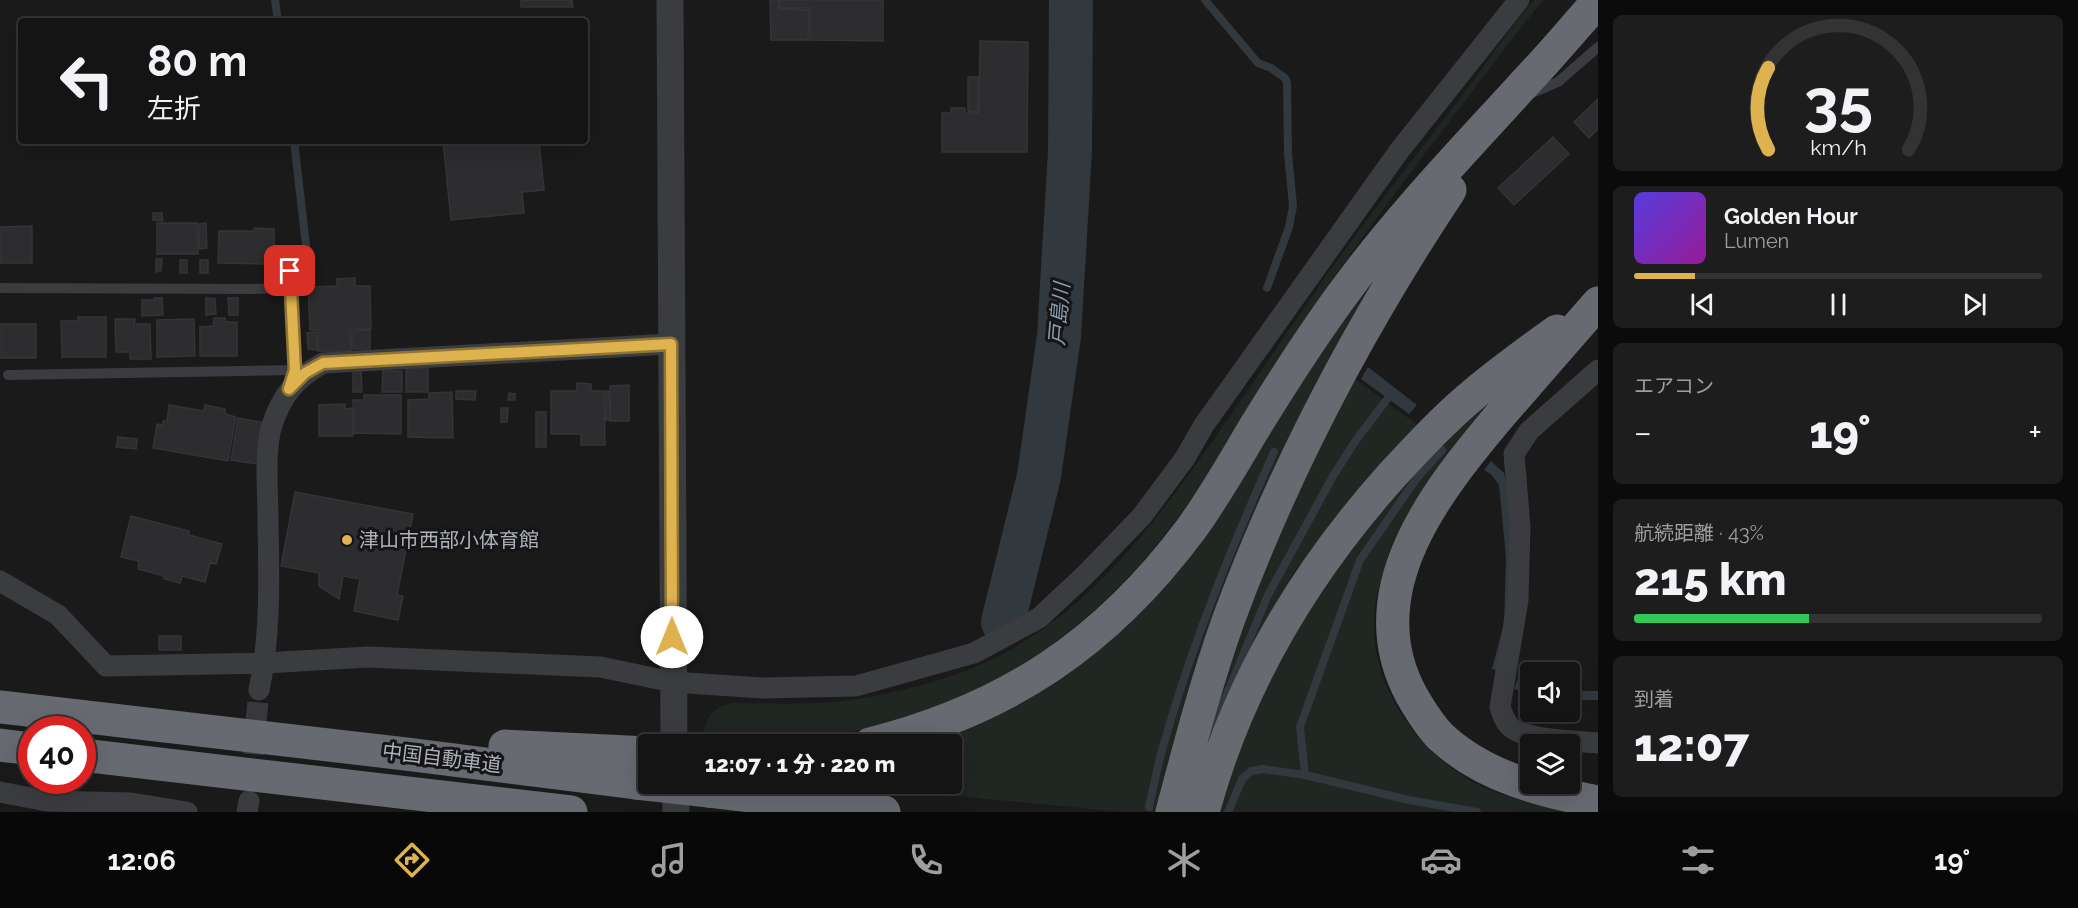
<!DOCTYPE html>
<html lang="ja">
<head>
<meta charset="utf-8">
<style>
	body { margin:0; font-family:Raleway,"Noto Sans JP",sans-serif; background:#1d1d1d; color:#f1f3f6; height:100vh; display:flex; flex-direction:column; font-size:22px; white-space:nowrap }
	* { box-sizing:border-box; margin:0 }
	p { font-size:20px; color:#9d9ea0 }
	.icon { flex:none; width:33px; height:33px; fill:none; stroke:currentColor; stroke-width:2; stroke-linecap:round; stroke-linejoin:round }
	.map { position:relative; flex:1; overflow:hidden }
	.side { display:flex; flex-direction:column; gap:15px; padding:15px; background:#0b0b0b; width:480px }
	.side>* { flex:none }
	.hud { position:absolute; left:18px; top:18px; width:570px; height:126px; border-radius:6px; box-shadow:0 6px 24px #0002,0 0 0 2px #333334; background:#141414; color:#f1f3f6; overflow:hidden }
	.tools { position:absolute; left:1520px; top:662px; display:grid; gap:12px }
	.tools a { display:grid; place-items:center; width:60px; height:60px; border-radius:6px; background:#141414; box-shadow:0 6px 24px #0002,0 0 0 2px #333334; font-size:30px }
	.speed { position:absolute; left:18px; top:716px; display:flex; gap:12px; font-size:30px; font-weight:700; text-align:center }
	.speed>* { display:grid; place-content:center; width:78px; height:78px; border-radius:50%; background:#141414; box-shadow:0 6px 24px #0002,0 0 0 2px #333334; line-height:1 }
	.speed .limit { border:9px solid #d22; background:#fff; color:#111 }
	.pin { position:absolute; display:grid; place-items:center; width:51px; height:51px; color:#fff; margin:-26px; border-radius:12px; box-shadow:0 3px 9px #0006 }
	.me { position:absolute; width:66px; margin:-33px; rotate:0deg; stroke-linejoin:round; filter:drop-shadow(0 0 4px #0008) }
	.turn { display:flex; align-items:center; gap:21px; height:126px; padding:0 30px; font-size:27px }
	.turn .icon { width:78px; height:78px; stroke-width:2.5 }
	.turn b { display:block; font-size:42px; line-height:51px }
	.big { font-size:45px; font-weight:800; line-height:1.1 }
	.side .tile { flex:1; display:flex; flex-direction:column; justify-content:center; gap:9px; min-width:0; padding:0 21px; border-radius:9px; background:#1d1d1d }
	.side .dial { align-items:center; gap:0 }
	.dial svg { height:156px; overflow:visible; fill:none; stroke:#333334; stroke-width:7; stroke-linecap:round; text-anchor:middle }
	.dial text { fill:#f1f3f6; stroke:none }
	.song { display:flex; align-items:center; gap:18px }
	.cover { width:72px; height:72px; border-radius:9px; background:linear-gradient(135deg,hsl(250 70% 55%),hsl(300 70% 35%)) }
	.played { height:6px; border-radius:3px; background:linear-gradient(90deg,#deb24f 15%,#333334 15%) }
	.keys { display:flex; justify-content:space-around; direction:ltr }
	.heat { display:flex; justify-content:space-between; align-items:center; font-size:33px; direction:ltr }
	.charge { height:9px; border-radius:4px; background:linear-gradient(90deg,#34c759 43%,#333334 0) }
	.trip { position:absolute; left:638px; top:734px; width:324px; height:60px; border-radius:6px; background:#141414; box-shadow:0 6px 24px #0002,0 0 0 2px #333334; font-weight:800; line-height:60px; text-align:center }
	.menu { display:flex; height:96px; justify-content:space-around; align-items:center; background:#080808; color:#9d9ea0 }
	.menu .icon { width:42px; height:42px }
	.menu .on { color:#deb24f }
	.menu b { font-size:27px; color:#f1f3f6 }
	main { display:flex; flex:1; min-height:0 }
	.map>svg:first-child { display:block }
</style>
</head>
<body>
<main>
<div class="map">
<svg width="1598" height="812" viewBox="0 0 1598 812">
	<rect width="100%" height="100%" fill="#1a1a1b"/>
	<!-- green -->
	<path fill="#202621" d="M1534,0h10c-34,39 -63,81 -95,122 -58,76 -114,152 -167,231 -39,60 -72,124 -116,180 -78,101 -183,172 -309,198 -50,10 -103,9 -154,9 0,-20 9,-32 28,-37 34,0 68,2 102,-1 51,-5 123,-23 168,-47 89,-47 150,-127 206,-206 35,-50 69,-100 103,-150 49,-72 103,-139 156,-209 23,-30 43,-61 68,-90z
		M1390,254l-232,558h-37l-300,-29h130v-39h-28l153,-79 250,-321z
		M1520,373c-47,52 -97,106 -128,171 -4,9 -6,20 -9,30 -3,9 -6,18 -7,27 -14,79 43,159 114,189 23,10 50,15 74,22h-345c12,-41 26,-81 43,-119 33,-72 85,-144 137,-203 37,-42 80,-79 121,-117z
		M1354,378l65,48 -96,108 -30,40 -44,77 -40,91 -4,-2 17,-56 35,-99 52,-120z"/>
	<!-- water -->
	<path fill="#31383e" d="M1368,367l49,38 -8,9 -48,-35z
		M1491,461l13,12 3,12 6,97 -13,89 -8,-2 12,-46 2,-65 -7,-73 -8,-11 -7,-4z
		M1517,680l13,3v10l-16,-4z
		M1569,691h29v9h-29z"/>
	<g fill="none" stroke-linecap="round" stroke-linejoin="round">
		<!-- stream -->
		<path stroke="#31383e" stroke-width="8" d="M275,0l3,21
			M1205,0l53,63 13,5 14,10 2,5 1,70 5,53 -4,21 -22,61
			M294,141l12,104
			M1211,732l57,-137 65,-119 23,-36 35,-46
			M1305,775l-5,-48 60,-167 57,-82 25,-28
			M1149,807c5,-22 9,-45 16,-67 28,-99 67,-194 109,-288
			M1228,812l14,-33 9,-8 12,-2 42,6 104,25 68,12"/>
		<!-- river -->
		<path stroke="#31383e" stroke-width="44" d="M1003,622l36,-146 20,-140 11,-185 1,-151"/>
	</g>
	<!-- building -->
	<path fill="#2d2d2f" stroke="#343437" stroke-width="1.5" d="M521,0h51l1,7h-52z
		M770,0h9v9l30,1 -1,30h-37z
		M780,0h103v41l-73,-1v-32h-30z
		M980,41l48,1 -1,110h-85v-39h9v-5h14v5h14z
		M968,77h10v35l-10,-1z
		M1598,99v30l-9,9 -15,-16z
		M1553,137l16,17 -55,51 -16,-17z
		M443,141h96l5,49 -22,2 2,21 -73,7z
		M153,213h9l1,8 -10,-1z
		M157,223h40l1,31h-41z
		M206,223l1,25 -8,1v-25z
		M32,226v37h-32v-36z
		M254,228l20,1v35l-56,-1 1,-32h35z
		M156,259h6l-1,12 -5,1z
		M180,260h7v13h-7z
		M200,260h8v13h-8z
		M355,278v8h15l1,43h-21l1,22h-33v-21h-8l-2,-43 29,-1v-7z
		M154,298h8l1,17 -21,1v-16h12z
		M206,298l9,1 1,15 -10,1z
		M228,298h10v17h-9z
		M78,317h28v40h-44l-1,-36h17z
		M214,318h11l1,4h11v34h-37v-29l13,-1z
		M115,319h20l-1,5h16l1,35h-21v-7h-14z
		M194,319l1,37 -38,1v-37z
		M1,324h35v34h-35z
		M370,330v19h-18v-18z
		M316,332l1,18 -9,-1 -1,-16z
		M406,368h22v24h-22z
		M353,369h8l1,23h-9z
		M383,371h19v21h-20z
		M577,383l14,1v7h13l1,54h-24v-11h-30v-43h26z
		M629,385v36h-19v-35z
		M456,391h20l-1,9 -19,-1z
		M606,391h3l1,29h-4z
		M452,392l1,46 -45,-1v-37l21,-1v-6z
		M509,393l6,1v6h-7z
		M364,395h37v39l-47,-1 -1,-33h11z
		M345,404v5l8,-1v28h-34v-31z
		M169,405l35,6 1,-6 20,4v5l11,3 -8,44 -75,-13 4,-24 6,1v-4h4z
		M501,408h7l-1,14h-6z
		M536,412h10v35h-10z
		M238,418l27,5 -7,41 -27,-4z
		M118,437l19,2 -1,10 -20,-2z
		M295,492l118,22 -16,81 6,1 -5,24 -44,-9 6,-32 -17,-3 -4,23 -20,-13v-13l-38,-7z
		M131,516l58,15v4l33,9 -6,20 -6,-1 -5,19 -23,-6 -2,7 -16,-4v-3l-26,-7 1,-8 -18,-4z
		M159,636h22v14h-22z"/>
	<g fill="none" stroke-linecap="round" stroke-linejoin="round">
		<!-- minor-tunnel -->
		<path stroke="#37383b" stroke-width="21" stroke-dasharray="21 10" stroke-linecap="butt" d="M250,785l9,-95"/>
		<!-- service -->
		<path stroke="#3b3c40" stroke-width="10" d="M1530,94l28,-12 40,-35
			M290,271l5,99 -1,6
			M0,288l291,1
			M8,375l287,-5"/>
		<!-- minor -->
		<path stroke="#3b3c40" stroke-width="21" d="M1598,370l-69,61 -15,23 6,73 -2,73 -18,107c3,9 6,19 15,23 18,10 61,11 83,13
			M0,581l58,34 48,51 159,-3 103,-6 232,10 73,15 89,6 94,-2 118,-33 65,-35 45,-42 58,-60 43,-58 19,-33 195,-274 120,-151
			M259,690c12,-55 10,-114 9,-169 0,-29 -4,-70 4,-96 10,-30 24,-47 51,-62l348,-19
			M0,792l47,9 84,2 56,9
			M247,812l2,-11"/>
		<!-- tertiary -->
		<path stroke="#3b3c40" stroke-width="27" d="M670,0l4,744
			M675,783l1,29"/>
		<!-- motorway -->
		<path stroke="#676a70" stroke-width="33" d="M1598,303c-32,37 -64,73 -96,110 -64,76 -148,178 -90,283 8,14 17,29 29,41 43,40 101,54 157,65
			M0,707l406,47 230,29
			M870,744c138,-35 236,-101 321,-215 24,-33 44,-69 65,-104 29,-47 59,-94 92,-138 53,-72 115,-136 175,-202 26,-27 50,-56 75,-84
			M0,745l32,4
			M505,746l143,7
			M82,755l489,57
			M709,791l175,21
			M1172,812c17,-64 34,-129 56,-191 56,-152 133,-297 222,-431
			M1203,812c35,-129 101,-239 190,-338 26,-28 52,-56 81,-80 27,-23 55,-43 83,-63"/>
		<!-- motorway-bridge -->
		<path stroke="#676a70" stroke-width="33" d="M636,783l73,8"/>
	</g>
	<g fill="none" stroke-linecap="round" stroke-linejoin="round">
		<defs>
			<path id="route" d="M290,271l5,99 -6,19 16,-16 18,-10 348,-19 1,293"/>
		</defs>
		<!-- route casing -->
		<use href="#route" stroke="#907433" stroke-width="15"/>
		<!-- route -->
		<use href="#route" stroke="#deb24f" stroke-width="10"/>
	</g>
	<!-- markers -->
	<circle fill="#deb24f" stroke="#151416" stroke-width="2" cx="347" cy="540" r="6"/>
	<g text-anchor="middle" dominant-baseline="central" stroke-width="6" stroke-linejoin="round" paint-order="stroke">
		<!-- poi labels -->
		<g font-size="20" fill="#adb1b9" stroke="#151416" text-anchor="start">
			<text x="359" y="540">津山市西部小体育館</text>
		</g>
		<!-- street labels -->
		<g font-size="20" fill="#adb1b9" stroke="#151416">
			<text transform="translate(442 758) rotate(7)">中国自動車道</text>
		</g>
		<!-- water labels -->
		<g font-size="21" font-style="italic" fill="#899cb0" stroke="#151416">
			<text transform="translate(1059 314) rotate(-85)">戸島川</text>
		</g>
	</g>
</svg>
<div class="tools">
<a><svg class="icon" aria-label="sound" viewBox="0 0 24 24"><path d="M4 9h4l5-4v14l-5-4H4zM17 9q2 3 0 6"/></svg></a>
<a><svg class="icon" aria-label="layers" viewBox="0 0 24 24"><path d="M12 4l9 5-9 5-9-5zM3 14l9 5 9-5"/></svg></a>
</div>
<div class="speed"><div class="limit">40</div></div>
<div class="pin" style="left:290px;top:271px;background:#d93025"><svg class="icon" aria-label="arrive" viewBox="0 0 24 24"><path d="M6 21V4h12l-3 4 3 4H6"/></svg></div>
<svg class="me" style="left:672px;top:637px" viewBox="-20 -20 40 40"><circle r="19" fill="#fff"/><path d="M0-13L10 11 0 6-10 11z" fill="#deb24f"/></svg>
<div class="trip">12:07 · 1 分 · 220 m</div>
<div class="hud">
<div class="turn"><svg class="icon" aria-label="left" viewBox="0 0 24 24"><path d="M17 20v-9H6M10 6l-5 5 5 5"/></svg><div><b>80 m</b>左折</div></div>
</div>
</div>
<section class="side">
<div class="tile dial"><svg viewBox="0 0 100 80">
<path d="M14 69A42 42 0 1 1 86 69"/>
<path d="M14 69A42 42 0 0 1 14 27" stroke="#deb24f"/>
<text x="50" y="56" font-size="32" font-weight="700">35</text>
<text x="50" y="72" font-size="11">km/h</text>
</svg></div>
<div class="tile">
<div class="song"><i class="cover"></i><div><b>Golden Hour</b><p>Lumen</p></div></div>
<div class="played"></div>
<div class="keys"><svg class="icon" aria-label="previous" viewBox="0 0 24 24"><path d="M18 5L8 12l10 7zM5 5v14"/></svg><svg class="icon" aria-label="pause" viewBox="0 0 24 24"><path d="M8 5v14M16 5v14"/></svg><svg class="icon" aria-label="next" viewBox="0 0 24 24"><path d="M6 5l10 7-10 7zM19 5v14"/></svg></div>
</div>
<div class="tile"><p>エアコン</p>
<div class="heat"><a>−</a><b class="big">19°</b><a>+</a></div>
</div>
<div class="tile"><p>航続距離 · 43%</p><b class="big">215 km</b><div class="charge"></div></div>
<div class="tile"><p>到着</p><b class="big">12:07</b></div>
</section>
</main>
<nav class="menu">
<b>12:06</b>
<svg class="icon on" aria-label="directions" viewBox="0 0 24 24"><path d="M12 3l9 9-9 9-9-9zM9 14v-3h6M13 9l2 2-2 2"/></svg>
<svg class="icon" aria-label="music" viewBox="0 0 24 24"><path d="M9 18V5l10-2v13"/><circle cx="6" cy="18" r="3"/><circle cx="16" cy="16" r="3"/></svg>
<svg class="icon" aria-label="phone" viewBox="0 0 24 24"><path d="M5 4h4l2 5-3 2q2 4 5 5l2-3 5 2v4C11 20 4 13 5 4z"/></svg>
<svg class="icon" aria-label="climate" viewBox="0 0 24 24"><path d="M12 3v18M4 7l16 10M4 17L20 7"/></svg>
<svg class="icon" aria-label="car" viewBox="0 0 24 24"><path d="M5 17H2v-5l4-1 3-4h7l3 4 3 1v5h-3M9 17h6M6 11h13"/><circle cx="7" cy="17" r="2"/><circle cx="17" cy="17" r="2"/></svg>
<svg class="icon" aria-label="filters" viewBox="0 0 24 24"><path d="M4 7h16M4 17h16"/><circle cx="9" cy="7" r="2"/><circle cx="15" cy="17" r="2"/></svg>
<b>19°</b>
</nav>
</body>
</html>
